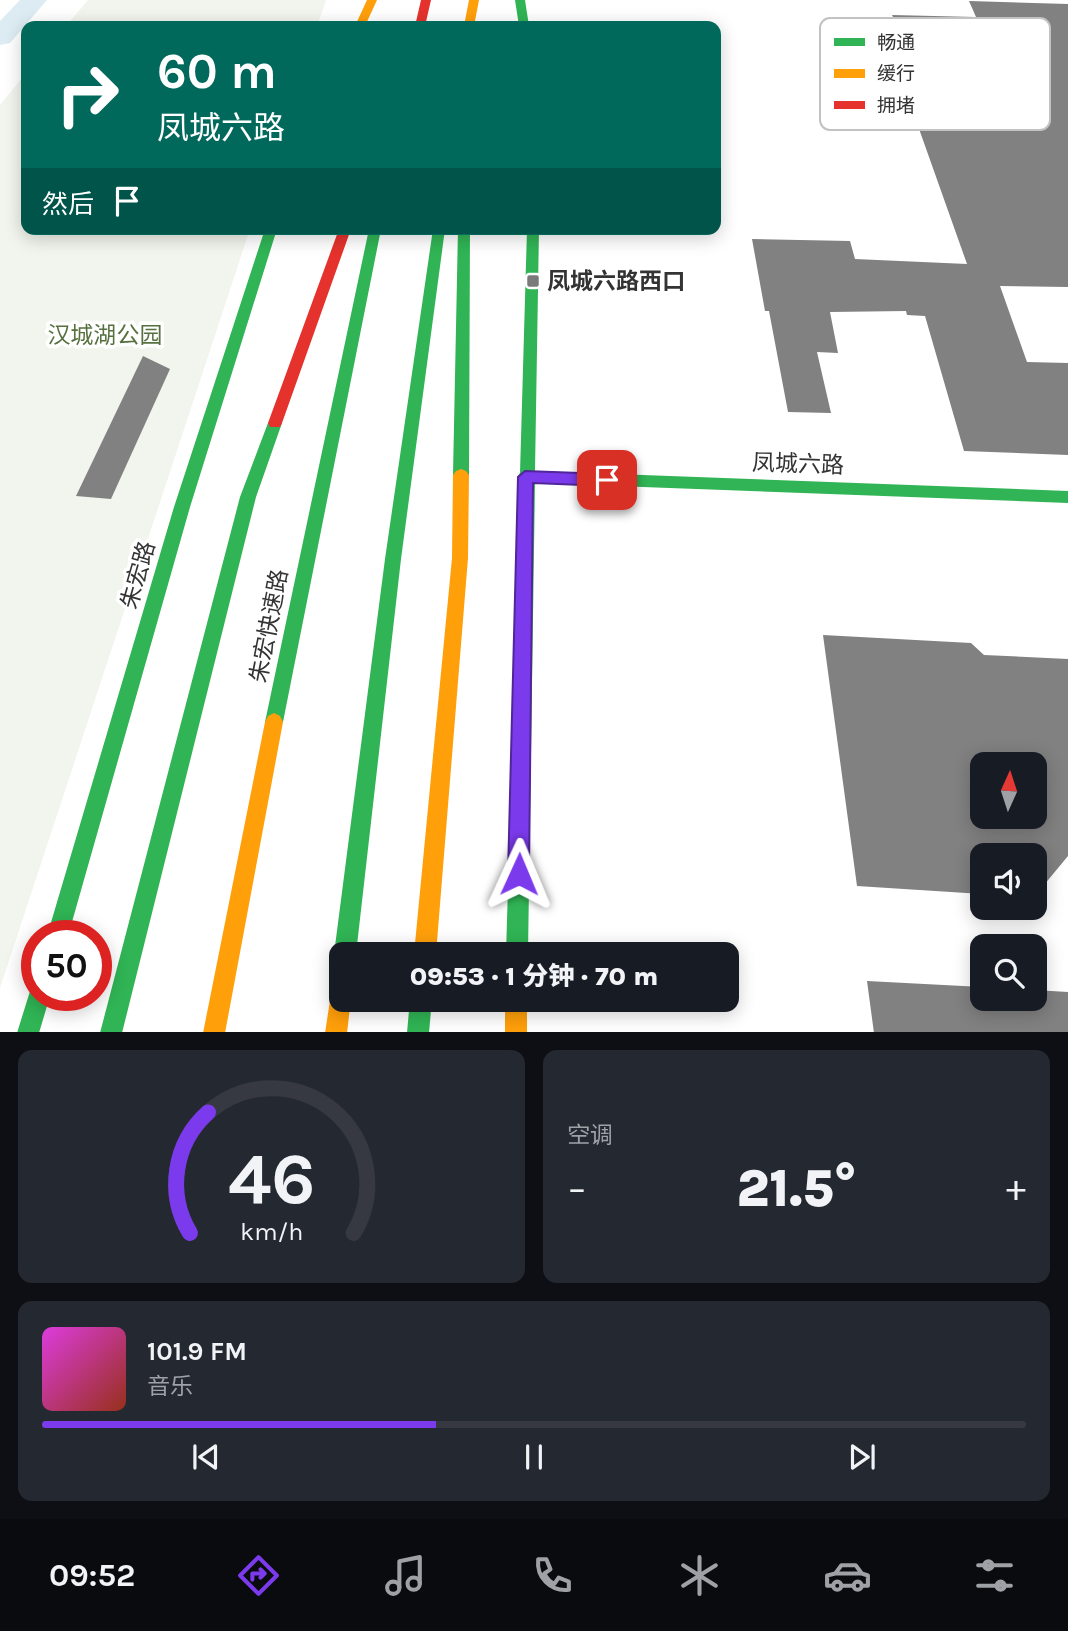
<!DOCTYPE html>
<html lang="zh">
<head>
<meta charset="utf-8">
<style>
	body { margin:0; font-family:Karla,"Noto Sans SC",sans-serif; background:#242831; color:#f1f3f6; height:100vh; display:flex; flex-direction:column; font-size:26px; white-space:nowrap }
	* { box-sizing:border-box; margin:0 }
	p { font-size:23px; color:#9ea1a6 }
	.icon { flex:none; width:38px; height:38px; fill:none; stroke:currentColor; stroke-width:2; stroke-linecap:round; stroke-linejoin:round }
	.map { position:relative; height:1032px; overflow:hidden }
	.sheet { display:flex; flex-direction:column; gap:18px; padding:18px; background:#0d0f14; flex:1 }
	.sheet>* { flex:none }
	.banner { position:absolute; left:21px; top:21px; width:700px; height:214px; border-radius:14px; box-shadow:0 4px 18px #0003; background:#00695c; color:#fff; overflow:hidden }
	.needle { width:46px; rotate:3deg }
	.controls { position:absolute; left:970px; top:752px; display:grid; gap:14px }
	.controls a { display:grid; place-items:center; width:77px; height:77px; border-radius:14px; background:#171b24; box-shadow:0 4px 18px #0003; font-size:35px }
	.speed { position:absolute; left:21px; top:920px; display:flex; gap:14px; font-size:35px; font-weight:700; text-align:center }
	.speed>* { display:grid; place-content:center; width:91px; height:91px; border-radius:50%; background:#171b24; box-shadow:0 4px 18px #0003; line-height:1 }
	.speed .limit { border:10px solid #d22; background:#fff; color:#111 }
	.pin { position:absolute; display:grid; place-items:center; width:60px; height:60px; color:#fff; margin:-30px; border-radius:14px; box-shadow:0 4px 10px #0006 }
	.me { position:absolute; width:77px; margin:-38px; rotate:1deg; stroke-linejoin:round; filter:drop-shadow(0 0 5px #0008) }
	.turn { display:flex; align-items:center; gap:24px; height:147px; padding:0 21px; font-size:32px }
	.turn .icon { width:91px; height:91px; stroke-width:2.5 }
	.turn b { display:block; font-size:49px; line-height:60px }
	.then { display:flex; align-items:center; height:66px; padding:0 21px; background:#0003; gap:14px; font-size:26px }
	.big { font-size:52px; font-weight:800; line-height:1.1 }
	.sheet .card { flex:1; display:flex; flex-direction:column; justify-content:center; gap:10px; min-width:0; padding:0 24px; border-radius:14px; background:#242831 }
	.sheet .dial { align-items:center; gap:0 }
	.dial svg { height:182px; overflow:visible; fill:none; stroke:#363941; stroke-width:7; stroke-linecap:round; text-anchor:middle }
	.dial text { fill:#f1f3f6; stroke:none }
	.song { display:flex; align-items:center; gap:21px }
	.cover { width:84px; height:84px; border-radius:10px; background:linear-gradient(135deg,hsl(300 70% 55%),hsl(10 70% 35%)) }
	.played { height:7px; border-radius:4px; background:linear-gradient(90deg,#7c3aed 40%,#363941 40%) }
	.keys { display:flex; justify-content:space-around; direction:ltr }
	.heat { display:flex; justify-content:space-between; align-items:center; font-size:38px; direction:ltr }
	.sheet .tiles { flex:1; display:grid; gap:18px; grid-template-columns:1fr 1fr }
	.card:last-child { grid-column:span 2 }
	.trip { position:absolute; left:329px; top:942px; width:410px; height:70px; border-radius:14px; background:#171b24; box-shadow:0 4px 18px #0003; font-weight:800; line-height:70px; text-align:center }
	.dock { display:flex; height:112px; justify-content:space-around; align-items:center; background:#090b0e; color:#9ea1a6 }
	.dock .icon { width:49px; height:49px }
	.dock .active { color:#7c3aed }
	.dock b { font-size:32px; color:#f1f3f6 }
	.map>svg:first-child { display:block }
</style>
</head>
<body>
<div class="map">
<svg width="1068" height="1033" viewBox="0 0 1068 1033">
	<rect width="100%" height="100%" fill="#fff"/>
	<!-- green -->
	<path fill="#f1f5ed" d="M88,0h238l-9,26h-251z
		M26,73v156h224l-250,759v-883z"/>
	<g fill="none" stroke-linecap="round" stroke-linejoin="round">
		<!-- canal -->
		<path fill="#ddebf3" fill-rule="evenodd" d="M20,0h27l-37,43 -10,2v-24z"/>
	</g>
	<!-- building -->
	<path fill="#818181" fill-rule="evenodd" d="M969,1l99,3v283l-68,-1 27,76 41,1v92l-104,-4 -39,-135 -18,-1 -1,-4 -76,1 8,41 -21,-1 14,61 -43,-1 -19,-101h-4l-13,-72 98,2 5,18 112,5 -87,-245h14l-2,-4 84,2z
		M143,356l27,13 -59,130 -35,-3z
		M823,635l148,8 13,12 84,4v197l-34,41v-41h-52v38l-125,-8zM982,765h52v52h-52z
		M867,981l115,6v12h52v-9l34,2v41h-194z"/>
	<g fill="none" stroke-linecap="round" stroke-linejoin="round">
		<!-- fast -->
		<path fill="#30b455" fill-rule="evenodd" d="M515,0h10l4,26h-10z
			M265,229h12l-87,278 -122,429h-21l127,-429z
			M369,229h12l-98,493 -3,6 -6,3 -6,-3 -3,-6z
			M433,229h12l-44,330 -45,395h-15v9l-4,-1 -3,-8 51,-395z
			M458,229h12l-1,246 -3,4h-10l-3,-4z
			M527,229h12l-4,242 533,20v12l-533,-20 -7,471h-22l14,-473 -3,-4 3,-4z
			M275,417l7,6 -26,74 -134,536h-22l140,-536 28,-74z
			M37,986v10h13l-11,37h-22l14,-45z
			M410,999h22l-3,34h-22z"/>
		<!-- slow -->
		<path fill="#ff9f0a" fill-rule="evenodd" d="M367,0h10l-12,26h-10z
			M469,0h10l-5,26h-10z
			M461,469l5,2 3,4 -1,83 -32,396h-22l38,-396 1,-83 3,-4z
			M274,713l6,3 3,6 -58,311h-22l62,-311 3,-6z
			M341,978v21h10l-4,34h-22l8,-52z
			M505,999h22v34h-22z"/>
		<!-- jam -->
		<path fill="#e5322d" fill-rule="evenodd" d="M421,0h10l-6,26h-10z
			M339,229h12l-69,194 -2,4h-10l-2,-4z"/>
	</g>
	<!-- route -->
	<path fill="#7c3aed" stroke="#51269a" stroke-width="2" d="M525,471l82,3 7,6 -7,6 -74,-3 -4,391 -3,8 -7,3 -8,-3 -3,-8 10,-397z"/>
	<!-- markers -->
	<rect fill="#7a7a7a" stroke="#fff" stroke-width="2.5" x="526" y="274" width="14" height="14" rx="3.5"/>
	<g text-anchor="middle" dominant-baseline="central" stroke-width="7" stroke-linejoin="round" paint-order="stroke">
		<!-- poi labels -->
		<g font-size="23" font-weight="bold" fill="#333" stroke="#fff" text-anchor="start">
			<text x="547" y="281">凤城六路西口</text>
		</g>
		<!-- park labels -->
		<g font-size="23" fill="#56703f" stroke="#fff">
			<text x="105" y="335">汉城湖公园</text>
		</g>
		<!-- street labels -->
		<g font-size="23" fill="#333" stroke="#fff">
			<text transform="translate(798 464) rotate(2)">凤城六路</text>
			<text transform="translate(138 575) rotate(-74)">朱宏路</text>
			<text transform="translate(269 626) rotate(-79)">朱宏快速路</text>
		</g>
	</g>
	<!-- legend -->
	<rect x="820" y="18" width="230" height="112" rx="10" fill="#fff" stroke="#c2c2c2" stroke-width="2"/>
	<rect x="834" y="38" width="31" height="8" fill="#30b455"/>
	<rect x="834" y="69" width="31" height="9" fill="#ff9f0a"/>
	<rect x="834" y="101" width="31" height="8" fill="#e5322d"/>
	<g font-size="19" fill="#333">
		<text x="877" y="49">畅通</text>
		<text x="877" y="80">缓行</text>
		<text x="877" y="112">拥堵</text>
	</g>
</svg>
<div class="controls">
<a><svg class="needle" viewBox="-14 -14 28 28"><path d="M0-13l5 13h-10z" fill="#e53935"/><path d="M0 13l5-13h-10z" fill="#9ea1a6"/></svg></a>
<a><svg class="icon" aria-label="sound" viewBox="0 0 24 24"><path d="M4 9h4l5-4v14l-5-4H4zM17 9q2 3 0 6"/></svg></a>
<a><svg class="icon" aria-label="search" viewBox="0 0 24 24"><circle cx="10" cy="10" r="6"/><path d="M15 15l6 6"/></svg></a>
</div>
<div class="speed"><div class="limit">50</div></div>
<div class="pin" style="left:607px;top:480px;background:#d93025"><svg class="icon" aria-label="arrive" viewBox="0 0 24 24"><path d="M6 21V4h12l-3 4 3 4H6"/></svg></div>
<svg class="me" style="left:519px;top:874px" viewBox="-20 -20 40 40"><path d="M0-17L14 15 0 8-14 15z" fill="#7c3aed" stroke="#fff" stroke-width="4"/></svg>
<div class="trip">09:53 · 1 分钟 · 70 m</div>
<div class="banner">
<div class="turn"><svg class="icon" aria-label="right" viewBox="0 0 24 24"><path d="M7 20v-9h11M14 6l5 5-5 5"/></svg><div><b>60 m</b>凤城六路</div></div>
<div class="then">然后<svg class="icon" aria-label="arrive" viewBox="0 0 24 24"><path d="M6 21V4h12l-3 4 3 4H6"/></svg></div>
</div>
</div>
<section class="sheet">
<div class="tiles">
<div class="card dial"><svg viewBox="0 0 100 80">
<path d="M14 69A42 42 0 1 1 86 69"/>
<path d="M14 69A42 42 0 0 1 22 16" stroke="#7c3aed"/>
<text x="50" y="56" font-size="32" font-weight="700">46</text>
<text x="50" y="72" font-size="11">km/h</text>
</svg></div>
<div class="card"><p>空调</p>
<div class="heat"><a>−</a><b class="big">21.5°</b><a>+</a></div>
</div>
<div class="card">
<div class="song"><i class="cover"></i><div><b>101.9 FM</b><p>音乐</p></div></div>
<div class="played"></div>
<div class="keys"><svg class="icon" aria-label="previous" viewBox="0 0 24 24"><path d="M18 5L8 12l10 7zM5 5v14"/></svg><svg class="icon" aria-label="pause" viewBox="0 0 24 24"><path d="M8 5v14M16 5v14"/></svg><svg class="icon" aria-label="next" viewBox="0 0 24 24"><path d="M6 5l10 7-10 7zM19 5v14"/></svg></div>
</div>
</div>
</section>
<nav class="dock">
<b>09:52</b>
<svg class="icon active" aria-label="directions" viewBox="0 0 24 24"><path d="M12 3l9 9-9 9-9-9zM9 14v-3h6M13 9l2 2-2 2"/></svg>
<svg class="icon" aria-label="music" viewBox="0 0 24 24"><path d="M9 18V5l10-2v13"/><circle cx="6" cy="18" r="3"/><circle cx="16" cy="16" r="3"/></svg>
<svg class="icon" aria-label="phone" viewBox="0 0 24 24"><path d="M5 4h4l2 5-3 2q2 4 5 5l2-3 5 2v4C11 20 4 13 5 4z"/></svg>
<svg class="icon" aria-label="climate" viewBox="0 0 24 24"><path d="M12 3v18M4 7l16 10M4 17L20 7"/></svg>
<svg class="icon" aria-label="car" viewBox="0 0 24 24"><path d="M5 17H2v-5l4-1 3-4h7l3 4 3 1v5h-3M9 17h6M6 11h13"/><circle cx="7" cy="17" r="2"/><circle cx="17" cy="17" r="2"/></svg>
<svg class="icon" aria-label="filters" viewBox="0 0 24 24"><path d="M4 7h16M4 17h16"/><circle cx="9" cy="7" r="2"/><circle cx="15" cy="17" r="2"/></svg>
</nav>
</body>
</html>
